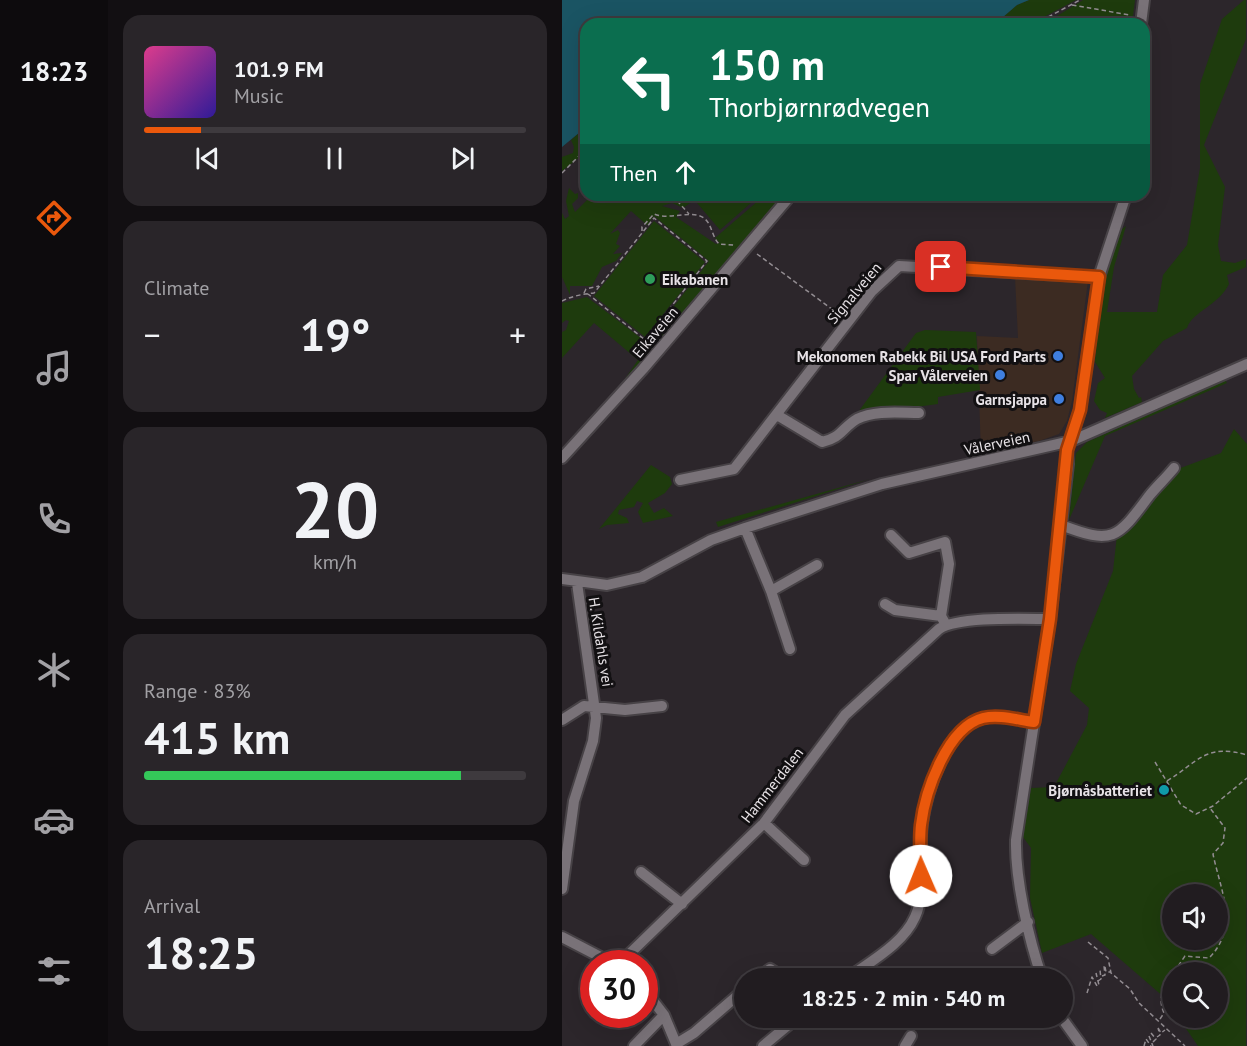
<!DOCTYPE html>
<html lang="en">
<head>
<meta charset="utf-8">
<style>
	body { margin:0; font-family:"PT Sans",sans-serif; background:#292529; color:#f1f3f6; height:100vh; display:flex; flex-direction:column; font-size:22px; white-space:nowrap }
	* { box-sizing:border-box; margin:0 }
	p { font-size:20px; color:#a2a1a5 }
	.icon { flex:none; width:33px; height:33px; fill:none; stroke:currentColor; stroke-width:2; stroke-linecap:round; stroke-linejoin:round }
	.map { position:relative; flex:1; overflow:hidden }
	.details { display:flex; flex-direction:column; gap:15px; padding:15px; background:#120f12; width:454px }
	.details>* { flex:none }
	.banner { position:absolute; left:18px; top:18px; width:570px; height:183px; border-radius:18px; box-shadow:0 6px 24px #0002,0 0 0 2px #3e3a3e; background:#0b6e4f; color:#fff; overflow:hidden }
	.fabs { position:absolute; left:600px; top:884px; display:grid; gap:12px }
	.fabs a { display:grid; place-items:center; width:66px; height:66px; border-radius:50%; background:#211c20; box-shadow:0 6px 24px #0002,0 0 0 2px #3e3a3e; font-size:30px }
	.speed { position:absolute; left:18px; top:950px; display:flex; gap:12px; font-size:30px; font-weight:700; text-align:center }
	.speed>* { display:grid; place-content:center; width:78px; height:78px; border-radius:50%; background:#211c20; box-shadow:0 6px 24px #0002,0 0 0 2px #3e3a3e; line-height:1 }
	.speed .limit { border:9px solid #d22; background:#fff; color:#111 }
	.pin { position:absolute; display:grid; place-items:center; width:51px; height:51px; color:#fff; margin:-26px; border-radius:12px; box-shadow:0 3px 9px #0006 }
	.me { position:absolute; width:66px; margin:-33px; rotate:359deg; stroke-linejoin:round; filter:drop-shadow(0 0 4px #0008) }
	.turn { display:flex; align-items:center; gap:21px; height:126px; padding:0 30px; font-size:27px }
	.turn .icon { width:78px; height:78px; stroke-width:2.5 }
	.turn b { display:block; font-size:42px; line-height:51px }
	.then { display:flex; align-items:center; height:57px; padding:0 30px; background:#0003; gap:12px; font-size:22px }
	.big { font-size:45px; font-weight:800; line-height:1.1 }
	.details .tile { flex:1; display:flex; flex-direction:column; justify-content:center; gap:9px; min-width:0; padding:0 21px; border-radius:18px; background:#292529 }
	.details .dial { align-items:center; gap:0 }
	.dial b { font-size:78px; line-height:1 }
	.song { display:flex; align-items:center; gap:18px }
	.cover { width:72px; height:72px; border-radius:9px; background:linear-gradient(135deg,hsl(330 70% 55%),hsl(250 70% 35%)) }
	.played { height:6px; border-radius:3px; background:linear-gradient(90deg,#ea580c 15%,#3e3a3e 15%) }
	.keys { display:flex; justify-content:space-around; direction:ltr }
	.heat { display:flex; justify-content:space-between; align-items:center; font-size:33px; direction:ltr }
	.charge { height:9px; border-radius:4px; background:linear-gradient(90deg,#34c759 83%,#3e3a3e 0) }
	.trip { position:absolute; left:172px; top:968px; width:339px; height:60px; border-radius:30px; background:#211c20; box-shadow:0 6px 24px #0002,0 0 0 2px #3e3a3e; font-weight:800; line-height:60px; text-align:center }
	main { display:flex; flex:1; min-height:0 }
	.tab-bar { display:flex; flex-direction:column; width:108px; justify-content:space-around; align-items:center; background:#0d0b0d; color:#a2a1a5 }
	.tab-bar .icon { width:42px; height:42px }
	.tab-bar .on { color:#ea580c }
	.tab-bar b { font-size:27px; color:#f1f3f6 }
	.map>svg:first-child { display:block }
</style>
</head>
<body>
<main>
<nav class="tab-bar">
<b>18:23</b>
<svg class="icon on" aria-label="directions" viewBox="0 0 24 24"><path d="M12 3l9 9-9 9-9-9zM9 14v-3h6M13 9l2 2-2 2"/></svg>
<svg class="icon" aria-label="music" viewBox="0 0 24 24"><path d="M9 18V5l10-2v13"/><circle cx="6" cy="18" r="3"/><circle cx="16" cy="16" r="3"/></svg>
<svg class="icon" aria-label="phone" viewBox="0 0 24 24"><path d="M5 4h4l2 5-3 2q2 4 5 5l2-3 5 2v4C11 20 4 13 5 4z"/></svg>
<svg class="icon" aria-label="climate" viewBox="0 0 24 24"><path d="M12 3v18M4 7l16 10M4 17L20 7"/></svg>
<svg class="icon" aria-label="car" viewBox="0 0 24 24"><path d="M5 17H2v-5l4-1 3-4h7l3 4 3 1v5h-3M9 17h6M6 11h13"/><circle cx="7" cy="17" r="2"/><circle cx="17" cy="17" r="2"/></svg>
<svg class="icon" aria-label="filters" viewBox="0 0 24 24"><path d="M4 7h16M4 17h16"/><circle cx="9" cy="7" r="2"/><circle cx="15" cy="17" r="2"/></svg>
</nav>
<section class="details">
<div class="tile">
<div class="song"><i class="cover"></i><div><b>101.9 FM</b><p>Music</p></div></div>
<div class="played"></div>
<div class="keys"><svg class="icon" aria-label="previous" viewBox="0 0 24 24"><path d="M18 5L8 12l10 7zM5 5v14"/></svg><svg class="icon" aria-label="pause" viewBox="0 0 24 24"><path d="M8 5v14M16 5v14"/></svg><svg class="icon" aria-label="next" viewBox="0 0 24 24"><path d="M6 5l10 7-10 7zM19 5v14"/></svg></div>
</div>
<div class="tile"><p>Climate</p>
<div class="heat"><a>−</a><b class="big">19°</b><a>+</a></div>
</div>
<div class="tile dial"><b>20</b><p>km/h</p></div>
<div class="tile"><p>Range · 83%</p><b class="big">415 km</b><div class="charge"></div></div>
<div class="tile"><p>Arrival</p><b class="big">18:25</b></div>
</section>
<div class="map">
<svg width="685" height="1046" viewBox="0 0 685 1046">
	<rect width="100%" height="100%" fill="#2c262b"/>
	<!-- commercial -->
	<path fill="#3c2b22" d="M453,277l73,4 -16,120 -5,20 -8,13 -20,7 -58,12 -4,-117 41,2z"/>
	<!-- green -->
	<path fill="#1e3b0d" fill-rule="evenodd" d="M467,0h47l-34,18 -7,-1c-12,9 -26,7 -40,7l22,-19z
		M521,0h52l-3,24h-52l-23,-8z
		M682,0h2v39l-42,106 21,42 -7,58 3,16 14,2 11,-4v8l-19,8 2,9c-10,21 -37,28 -42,44l-24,13 -31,35 2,13 5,9 2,-1 1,5 -37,16 2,-5 -7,-3 -6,-9 4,-18 7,-5 -10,-16 7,-79 16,-51 8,-6 -12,41 -7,45h50l6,-37 24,-30 13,-77v-84l22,-65z
		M24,127v25l-24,19v-14l11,-4 1,-6 -3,-7z
		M7,188l6,6 3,-1v5l-6,6 3,8 14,-14 -1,-3h114l-19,13 -11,-5 -10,3 18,5 -4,6 40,27 4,-1 -5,-5 50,-43h20l-144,172 -23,22 20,-29 -44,-37 -32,35v-26l4,-2 3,-9 -3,-1 -4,3v-20l25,-6 59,45 63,-81 -55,-45 -7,9 -16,-14 -21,23 8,-4 2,3 -4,11 4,2 -7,8 9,-1 -6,8 -14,6 -10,19h-22v9l-8,-18v-64l3,6 4,-3 -3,-15z
		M144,195h54l-40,35 -23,-27z
		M92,221l51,41 -60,75 -51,-41z
		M363,330l51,2 4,58 -42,7v7l-82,11 60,-82z
		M663,380l2,3 -122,53 -36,84 7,-67 11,-11z
		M672,429l13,15 -1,602h-48l-20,-29h40v-45h-46v36l-7,-10 -74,-64 -49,19 -12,-55 1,-50 -8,-11 8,-49 23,-1 33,-62 2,-17 -19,-17 6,-27 37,-93 4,-36 58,-65 46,-17zM610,894h46v45h-46z
		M89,465l19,12 2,7 -7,9 -17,10 6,10 10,-5 9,8 -30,7 -5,-11 5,-9 -6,-2 -3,6 -15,3 -1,4 9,4 2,5 -22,2 -8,4z
		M308,479l-152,48 -2,-5z"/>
	<!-- water -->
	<path fill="#1a5463" d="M0,0h467l-12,5 -22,19h-409v103l-24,20z"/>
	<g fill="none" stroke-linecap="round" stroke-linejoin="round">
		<defs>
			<path id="minor" d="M579,24l3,-24
				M582,98v15
				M215,415l45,27c19,-4 20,-14 35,-23 18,-9 43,-6 62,-6
				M0,458l81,-89 148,-174
				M118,480l54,-11 138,-178 27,-25 200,11
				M499,525c52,20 56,14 88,-29 8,-10 17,-18 25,-28
				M183,528l26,63 19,58
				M329,535l18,18 36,-11 4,22 -8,52 5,9
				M0,579l45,6 35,-8 69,-37 34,-12 137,-44 189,-43 176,-77
				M209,591l46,-26
				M323,604l10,6 46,6
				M0,720l22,-14 41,4 37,-4
				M202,823l40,37
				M79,872l41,32
				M0,889l12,-88 19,-60 3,-23 -19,-135
				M0,937l50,26
				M430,949l36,-27
				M58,963l144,-140 81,-108 94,-86c20,-13 86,-10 111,-10
				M196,978l12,-9 14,9
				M286,978c23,-17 55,-34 67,-61 11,-24 5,-56 6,-81 1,-35 24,-110 63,-118 15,-4 35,2 50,4
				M480,978c-13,-38 -27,-98 -26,-138l34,-221 18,-155 -1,-14 13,-40 19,-133 27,-82
				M82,989l20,26 13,31
				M499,1017l21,29
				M114,1044l18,-11 51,-44
				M72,1046l30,-31
				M201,1046l35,-29
				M343,1046l6,-10"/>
		</defs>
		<!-- minor casing -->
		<use href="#minor" stroke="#474246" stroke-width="14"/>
		<!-- path -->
		<path stroke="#938d92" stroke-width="1.5" stroke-dasharray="4.5 3" stroke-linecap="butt" d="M510,5l58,10
			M473,24l45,-24
			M0,173l24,-24
			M110,195l17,19
			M80,231v-4l12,-13c16,7 39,-6 51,5 7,6 7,18 14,25l15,1
			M195,254l83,61
			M22,293l2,-4 13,-3
			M0,301c10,-5 21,-7 32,-8l60,-75 53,43 -62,79 -57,-46
			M593,762l26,43 15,9 17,-8 34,-28
			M605,781c32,-20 39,-38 80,-26
			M526,942l20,16 3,15 19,16 9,14 46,43
			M543,967l1,5h5
			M612,972l11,-16 24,2c31,-31 11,-69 4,-104l10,-11 2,-15 -15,-20
			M540,976l3,-1 -1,-9
			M536,981l3,-2 -1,-9
			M525,993l5,-16 5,9 2,-1 -3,-12
			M598,1019l4,-6c-7,-16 0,-25 8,-39
			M596,1028l3,5 4,-3
			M587,1036l4,10
			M595,1037l3,-2 -2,-7
			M591,1042l3,-3 -5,-6 2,-2
			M582,1046l2,-7 5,7"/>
		<!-- minor -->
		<use href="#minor" stroke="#797278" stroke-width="10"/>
	</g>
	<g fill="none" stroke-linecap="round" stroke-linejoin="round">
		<defs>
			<path id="route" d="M359,876c0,-17 -2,-34 0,-51 4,-33 26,-98 62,-107 16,-4 35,2 51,4l16,-103 17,-169 13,-40 19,-133 -158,-10"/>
		</defs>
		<!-- route casing -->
		<use href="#route" stroke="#983908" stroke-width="15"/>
		<!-- route -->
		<use href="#route" stroke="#ea580c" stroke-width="10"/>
	</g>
	<!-- markers -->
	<circle fill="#2e9e5b" stroke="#121012" stroke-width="2" cx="88" cy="279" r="6"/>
	<g fill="#3f7fe0" stroke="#121012" stroke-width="2">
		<circle cx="496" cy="356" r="6"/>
		<circle cx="438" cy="375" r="6"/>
		<circle cx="497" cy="399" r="6"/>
	</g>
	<circle fill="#0f9aa8" stroke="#121012" stroke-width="2" cx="602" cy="790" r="6"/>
	<g text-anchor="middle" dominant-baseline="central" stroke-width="6" stroke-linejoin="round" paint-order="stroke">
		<!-- poi labels -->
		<g font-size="15" font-weight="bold" fill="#e7e2e6" stroke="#121012" text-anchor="end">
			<text x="100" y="279" text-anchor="start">Eikabanen</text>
			<text x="484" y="356">Mekonomen Rabekk Bil USA Ford Parts</text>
			<text x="426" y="375">Spar Vålerveien</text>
			<text x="485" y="399">Garnsjappa</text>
			<text x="590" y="790">Bjørnåsbatteriet</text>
		</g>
		<!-- street labels -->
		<g font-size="15" fill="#e7e2e6" stroke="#121012">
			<text transform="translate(292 293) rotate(-50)">Signalveien</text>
			<text transform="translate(93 332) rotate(-50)">Eikaveien</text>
			<text transform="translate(435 443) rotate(-12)">Vålerveien</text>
			<text transform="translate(39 642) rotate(81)">H. Kildahls vei</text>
			<text transform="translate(210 785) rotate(-52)">Hammerdalen</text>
		</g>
	</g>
</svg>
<div class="fabs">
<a><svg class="icon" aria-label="sound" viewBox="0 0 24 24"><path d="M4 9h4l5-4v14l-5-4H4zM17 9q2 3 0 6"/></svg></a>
<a><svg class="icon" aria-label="search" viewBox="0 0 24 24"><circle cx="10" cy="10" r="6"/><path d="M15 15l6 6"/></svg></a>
</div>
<div class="speed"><div class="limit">30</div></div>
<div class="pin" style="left:379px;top:267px;background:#d93025"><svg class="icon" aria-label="arrive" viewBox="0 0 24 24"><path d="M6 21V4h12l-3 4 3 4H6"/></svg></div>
<svg class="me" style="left:359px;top:876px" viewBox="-20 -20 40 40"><circle r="19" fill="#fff"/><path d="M0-13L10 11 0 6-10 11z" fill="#ea580c"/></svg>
<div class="trip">18:25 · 2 min · 540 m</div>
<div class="banner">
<div class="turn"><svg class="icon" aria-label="left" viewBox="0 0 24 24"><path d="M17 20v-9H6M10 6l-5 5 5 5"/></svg><div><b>150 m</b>Thorbjørnrødvegen</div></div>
<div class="then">Then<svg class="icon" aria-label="ahead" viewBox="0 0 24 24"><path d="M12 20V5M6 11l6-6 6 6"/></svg></div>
</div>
</div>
</main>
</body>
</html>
